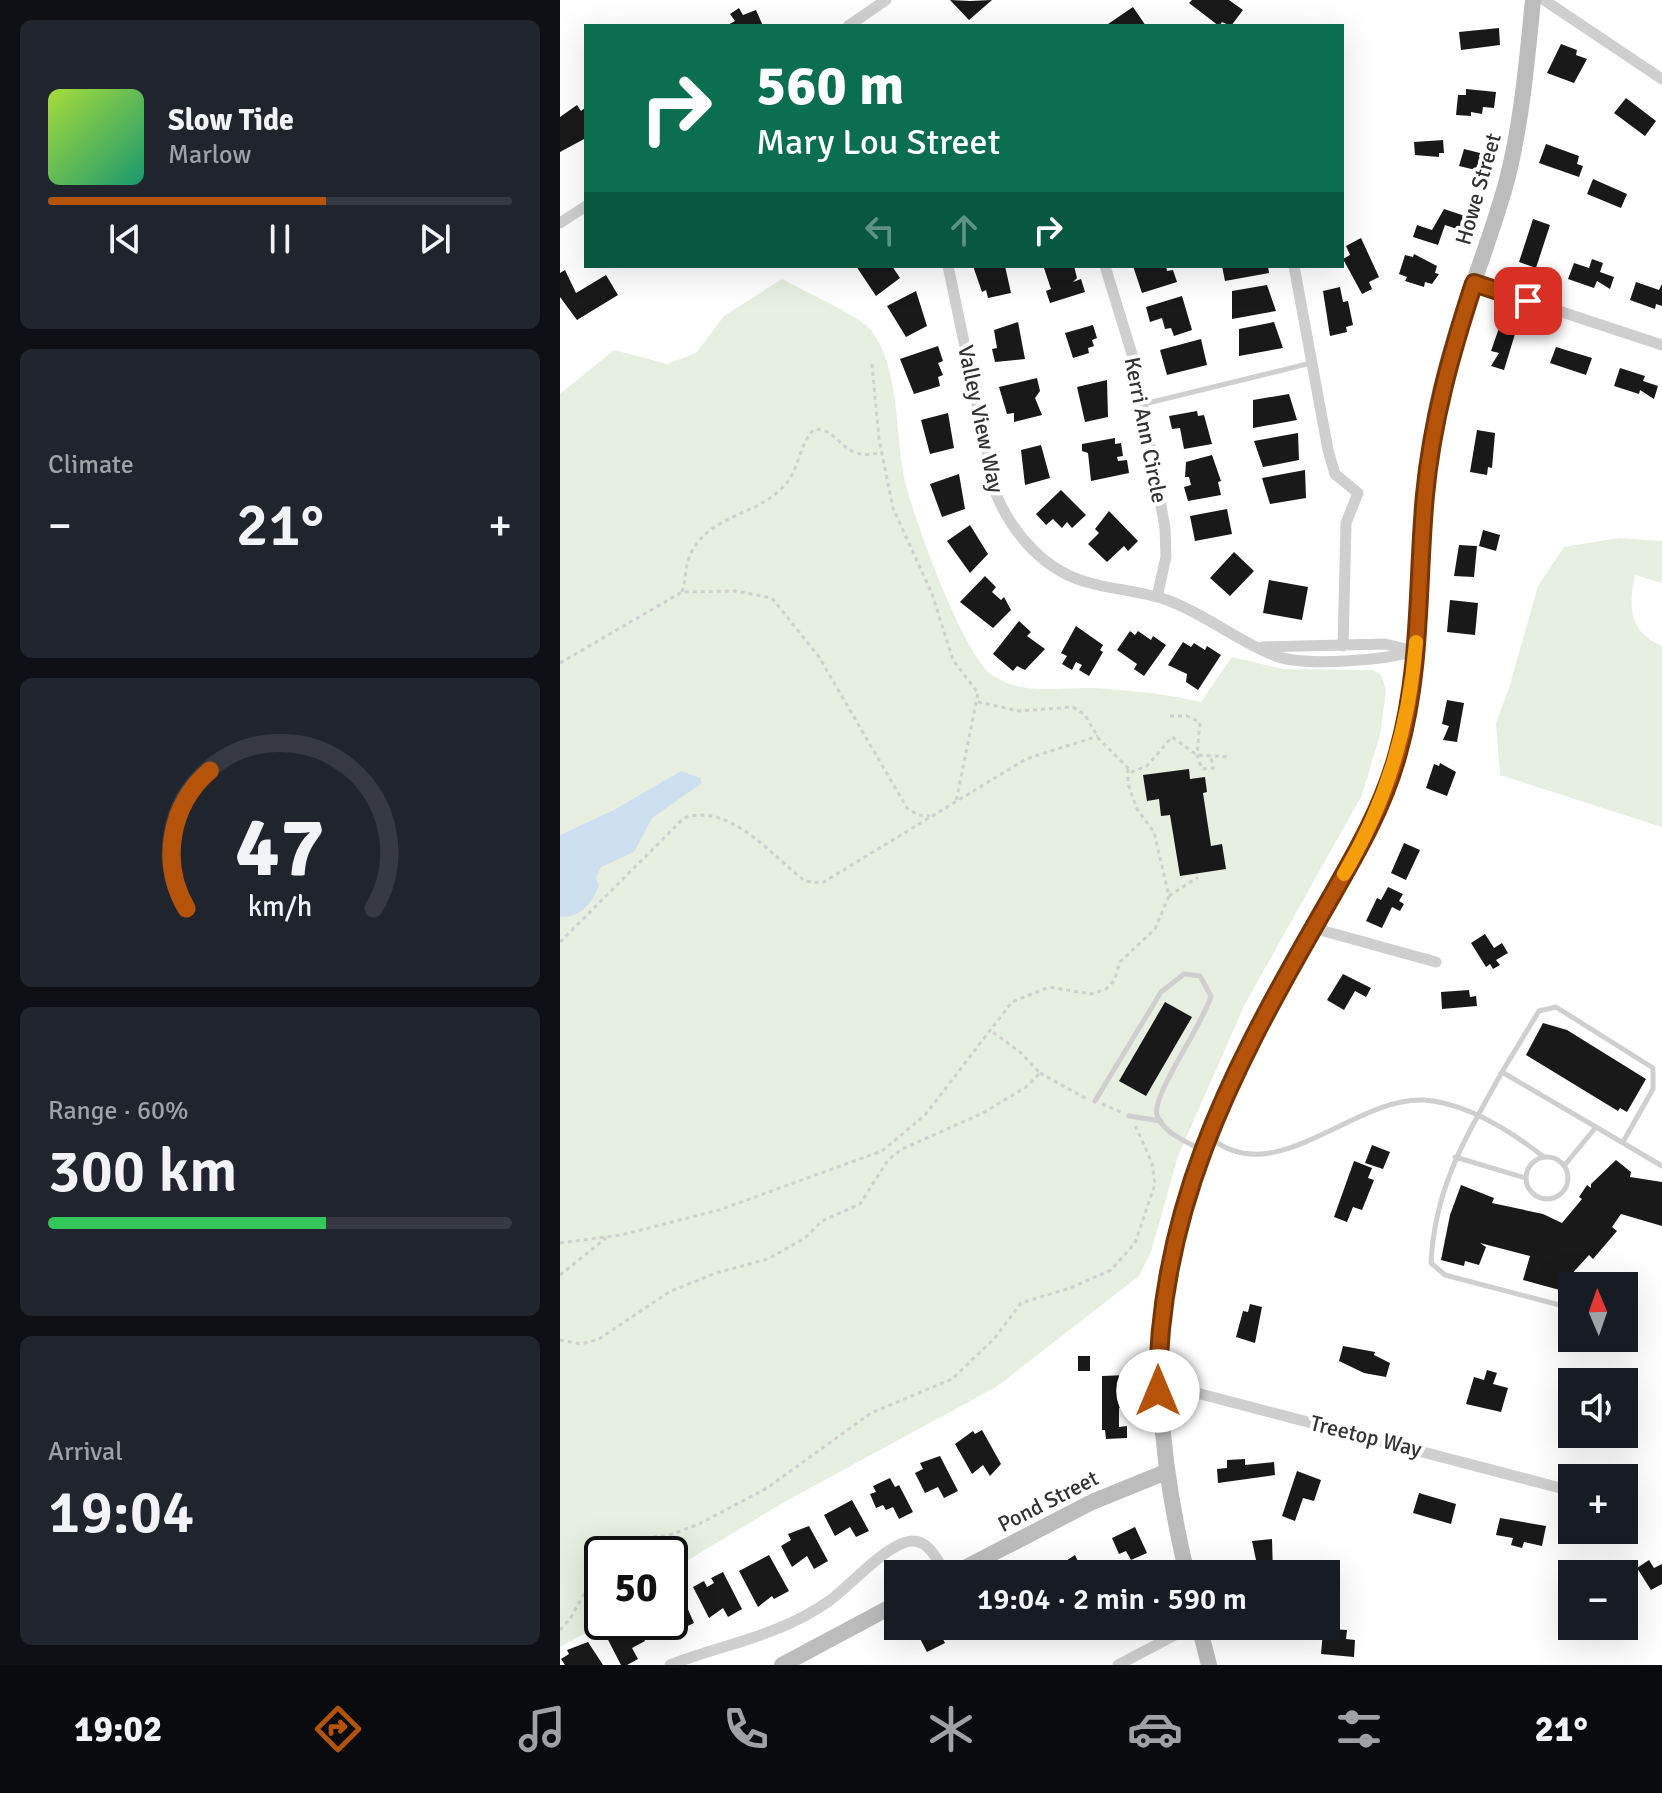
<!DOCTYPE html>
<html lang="en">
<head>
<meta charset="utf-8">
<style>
	body { margin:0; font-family:Signika,sans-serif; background:#20242c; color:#f1f3f6; height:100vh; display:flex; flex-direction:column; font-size:30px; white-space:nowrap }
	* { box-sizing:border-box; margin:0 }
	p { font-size:26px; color:#9ea1a6 }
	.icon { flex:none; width:44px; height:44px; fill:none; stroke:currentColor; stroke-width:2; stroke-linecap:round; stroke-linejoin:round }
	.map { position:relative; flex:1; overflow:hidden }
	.panel { display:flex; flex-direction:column; gap:20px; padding:20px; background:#0d0f14; width:560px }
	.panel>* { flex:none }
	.banner { position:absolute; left:24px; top:24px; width:760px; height:244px; border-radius:0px; box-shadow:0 8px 32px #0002; background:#0b6e4f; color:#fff; overflow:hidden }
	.needle { width:52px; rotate:358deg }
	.controls { position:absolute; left:998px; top:1272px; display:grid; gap:16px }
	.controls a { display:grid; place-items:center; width:80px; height:80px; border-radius:0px; background:#171b24; box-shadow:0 8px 32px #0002; font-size:40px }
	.speed { position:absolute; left:24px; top:1536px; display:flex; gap:16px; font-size:40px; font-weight:700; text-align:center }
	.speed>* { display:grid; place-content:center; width:104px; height:104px; border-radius:50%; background:#171b24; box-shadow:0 8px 32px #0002; line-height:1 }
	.speed .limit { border:4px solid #111; border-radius:12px; background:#fff; color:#111 }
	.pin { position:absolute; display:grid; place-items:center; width:68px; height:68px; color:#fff; margin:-34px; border-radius:16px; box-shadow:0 4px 12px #0006 }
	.me { position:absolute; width:88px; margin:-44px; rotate:0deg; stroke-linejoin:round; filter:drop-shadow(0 0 6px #0008) }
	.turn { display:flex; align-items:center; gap:28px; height:168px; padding:0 40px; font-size:36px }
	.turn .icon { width:104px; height:104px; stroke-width:2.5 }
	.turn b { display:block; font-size:56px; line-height:68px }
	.lanes { display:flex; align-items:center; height:76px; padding:0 40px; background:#0003; justify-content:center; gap:40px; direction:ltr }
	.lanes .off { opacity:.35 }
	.big { font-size:60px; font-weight:600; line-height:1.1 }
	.panel .widget { flex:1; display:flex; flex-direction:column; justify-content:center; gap:12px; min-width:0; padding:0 28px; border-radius:12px; background:#20242c }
	.panel .dial { align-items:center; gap:0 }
	.dial svg { height:208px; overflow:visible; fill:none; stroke:#363941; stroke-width:7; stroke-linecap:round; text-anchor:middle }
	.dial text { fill:#f1f3f6; stroke:none }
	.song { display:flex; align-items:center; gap:24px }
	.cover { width:96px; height:96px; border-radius:12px; background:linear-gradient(135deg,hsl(80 70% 55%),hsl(160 70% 35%)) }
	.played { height:8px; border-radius:4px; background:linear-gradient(90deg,#b45309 60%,#363941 60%) }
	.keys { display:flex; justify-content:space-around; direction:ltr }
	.heat { display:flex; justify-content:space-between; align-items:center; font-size:44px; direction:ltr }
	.charge { height:12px; border-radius:6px; background:linear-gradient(90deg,#34c759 60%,#363941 0) }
	.trip { position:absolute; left:324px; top:1560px; width:456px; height:80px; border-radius:0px; background:#171b24; box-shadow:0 8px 32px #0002; font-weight:600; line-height:80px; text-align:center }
	.dock { display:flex; height:128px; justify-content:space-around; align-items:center; background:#090b0e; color:#9ea1a6 }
	.dock .icon { width:56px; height:56px }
	.dock .active { color:#b45309 }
	.dock b { font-size:36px; color:#f1f3f6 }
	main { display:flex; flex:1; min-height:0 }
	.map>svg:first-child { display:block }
</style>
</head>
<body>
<main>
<section class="panel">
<div class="widget">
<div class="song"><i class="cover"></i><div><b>Slow Tide</b><p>Marlow</p></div></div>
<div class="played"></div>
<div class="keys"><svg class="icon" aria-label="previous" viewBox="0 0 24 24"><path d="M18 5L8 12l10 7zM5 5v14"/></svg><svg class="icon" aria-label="pause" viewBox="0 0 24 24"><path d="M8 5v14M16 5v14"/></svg><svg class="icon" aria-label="next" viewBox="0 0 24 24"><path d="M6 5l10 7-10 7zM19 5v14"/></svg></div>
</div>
<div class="widget"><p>Climate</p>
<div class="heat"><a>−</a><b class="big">21°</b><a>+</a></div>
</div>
<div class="widget dial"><svg viewBox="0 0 100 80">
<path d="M14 69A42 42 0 1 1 86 69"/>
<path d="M14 69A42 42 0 0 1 23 16" stroke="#b45309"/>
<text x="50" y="56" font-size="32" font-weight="700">47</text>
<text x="50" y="72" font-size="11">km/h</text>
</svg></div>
<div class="widget"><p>Range · 60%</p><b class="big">300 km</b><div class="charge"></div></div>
<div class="widget"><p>Arrival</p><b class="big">19:04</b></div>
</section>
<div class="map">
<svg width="1102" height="1665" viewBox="0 0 1102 1665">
	<rect width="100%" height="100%" fill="#fff"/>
	<!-- green -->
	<path fill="#e7efe0" d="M222,279c19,11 78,37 89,51 29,38 24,101 33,147 8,37 59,178 88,198 31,21 66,12 101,13 36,2 73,6 108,14l31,-45 51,12 90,1 8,5 5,15 -6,45 -18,60 -117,209 -67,152 -27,96 -12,24 -143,111 -210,114 -116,70v-17h-68l3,68 -45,25v-1253l54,-44 53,14 29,-11 28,-37z
		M1059,538l43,3v42l-27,-8c-7,31 -6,57 27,71v181l-162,-52 -4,-52 13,-35 29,-102 26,-39z"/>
	<!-- water -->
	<path fill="#cce0ef" d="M121,771l19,7 2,5 -50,35 -18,34 -33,15 -5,11 3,8c-8,18 -18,32 -39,31v-82l54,-25z"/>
	<!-- building -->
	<path fill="#191919" d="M390,0l20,1 22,-1 -23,20z
		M632,0h37l14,10 -12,16 -9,-4 -3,4 -30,-23z
		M573,7l13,19h-37l-1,-2z
		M179,8l4,7 13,-5 7,16h-37l9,-5 -5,-7z
		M939,28l1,17 -39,5 -2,-18z
		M1001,44l16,6 -1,5 11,4 -13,24 -27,-10z
		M906,89l30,3 -2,16 -11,-1 -1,7 -11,-2v4l-15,-1 2,-20h8z
		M1066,98l30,23 -11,15 -31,-23z
		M17,105l4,6 5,-4v31l-26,14v-35z
		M883,140l1,13h-5v4l-24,-2 -1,-13z
		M986,144l33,12 -2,8 6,2 -4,11 -40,-14z
		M904,149l16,4 -1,4 5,1 -4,13 -21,-5z
		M1033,179l34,15 -6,14 -34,-14z
		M884,209l24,8 -5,14 -18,-6 -7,20 -25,-8 4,-12 15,5z
		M973,219l17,6 -14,43 -17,-6z
		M801,238l18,39 -10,5 3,7 -10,5 -19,-35 7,-4 -4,-9z
		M854,254l23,12 -2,7 4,1 -7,10 -7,-2 -1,5 -19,-6 2,-4 -8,-3 6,-19 8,2z
		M1032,259l11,4 -3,9 14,5 -4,12 -13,-8 -3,7 -26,-9 6,-16 15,5z
		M296,266h36l8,12 -24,18z
		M413,266h32l6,27 -23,5 -2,-8 -4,2z
		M490,266h24l3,12 -4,4 8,-3 4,13 -35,11 -4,-12 5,-2 -7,-21z
		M573,266h33l1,5 6,-1 4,12 -35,11z
		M662,266h46l1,7 -44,8z
		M5,270l11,23 30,-18 12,20 -41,25 -17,-23v-24z
		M1076,282l23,8 3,-6v22l-6,-2 -1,5 -25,-9z
		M707,285l9,26 -44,8v-28z
		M780,287l3,15 5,-1 5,24 -7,2 1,5 -17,4 -7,-45z
		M356,291l11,35 -21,11 -19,-31z
		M622,296l10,34 -18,6 -3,-8 -6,1 -3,-11 -12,4 -4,-15z
		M458,322l7,37 -30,3 -3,-13 5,-1 -3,-18z
		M714,322l9,26 -44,8v-27z
		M533,325l4,13 -5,2 2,6 -6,2 1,5 -16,5 -8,-25z
		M939,328l16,6 -11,36 -13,-4 8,-13 -8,-2z
		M641,339l6,26 -40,10 -7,-25z
		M378,346l5,15 -5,2 5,12 -5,2 2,9 -26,8 -14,-35z
		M996,347l36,11 -6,17 -36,-12z
		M1060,368l25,8 -2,5 15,5 -4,13 -14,-9 -1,4 -25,-8z
		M477,378l3,13 -5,7 7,17 -28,7v-9l-7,1 -8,-27z
		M547,380l1,37 -23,5 -8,-35z
		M729,394l8,26 -44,8v-28z
		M637,411l1,5 6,-1 8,29 -28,5 -4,-21 -8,1 -3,-13z
		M388,413l6,35 -24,6 -9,-34z
		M917,430l18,3 -3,35 -4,-1 -1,8 -17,-3z
		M738,433l1,27 -36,7 -9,-26z
		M555,438v6l6,-1 2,13 -6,1 1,4 9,-1 2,13 -38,8 -3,-28 -6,-2v-7z
		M481,445l9,33 -25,7 -4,-35z
		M652,455l9,26 -3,1 3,13 -33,6 -4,-14 7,-2 -2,-8h-4l1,-15z
		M745,470l1,28 -36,6 -8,-26z
		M399,474l6,35 -23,8 -12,-33z
		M501,490l25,25 -14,13 -5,-6 -5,6 -9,-9 -7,6 -10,-11z
		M667,509l5,25 -37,7 -5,-25z
		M549,511l29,30 -10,10 -4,-5 -17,16 -19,-18 11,-11 -4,-4z
		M410,525l18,29 -18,19 -23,-32z
		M923,530l17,5 -4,16 -17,-5z
		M899,545l18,1 -3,31 -20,-1z
		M674,552l20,19 -24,25 -20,-18z
		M425,576l11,11 -4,5 9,8 3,-3 7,13 -18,18 -33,-26z
		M709,580l39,7 -6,33 -39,-7z
		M890,600l28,3 -3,32 -28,-3z
		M459,621l12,11 -4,4 18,13 -20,21 -8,-4 -4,5 -20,-17z
		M516,626l27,19 -3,5 3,2 -14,24 -10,-6 3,-5 -6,-3 -4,8 -10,-6 5,-8 -6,-3z
		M570,631l5,4 3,-4 13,9 2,-4 13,9 -22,31 -10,-7 3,-5 -20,-14z
		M623,642l8,5 3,-4 11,7 2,-4 14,9 -23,35 -12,-8 1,-8 -19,-9z
		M887,700l17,3 -7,39 -14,-2 6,-14 -7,-2z
		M880,763l16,9 -9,24 -21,-8 8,-24 5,2z
		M629,769l1,10 15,-2 2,15 -4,1 8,53 11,-2 4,25 -46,7 -10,-61 -9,1 -2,-17 -12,2 -4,-26z
		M844,843l16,7 -14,30 -15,-7z
		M828,887l15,7 -4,7 5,3 -4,7 -8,-4 -10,21 -16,-7 11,-23 4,2z
		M925,934l9,14 8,-5 6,10 -12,7 4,5 -7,4 -3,-5 -4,3 -15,-24z
		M783,974l28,14 -5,9 -11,-6 -11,19 -17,-10z
		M909,990l1,7 6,-1 1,10 -35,3 -1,-17z
		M605,1002l27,15 -46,79 -27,-15z
		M983,1023l24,7 79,49 -19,33 -7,-4 -2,3 -92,-56z
		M812,1145l18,7 -7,17 -18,-6z
		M1056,1160l15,12 -1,5 32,5v44l-41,-12 -9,13 5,4 -24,28 -4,-4 -20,22 -2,15 -44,-12 7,-24 -50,-13 6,4 -7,18 -14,-4 -1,5 -23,-6 9,-45 11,-30 33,13 -2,5 51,11 19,9 20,-24 -3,-2 8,-12 4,3v-4z
		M794,1161l18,7 -4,10 6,2 -12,30 -9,-3 -6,15 -13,-5z
		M690,1304l12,3 -7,36 -19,-6 7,-26 5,1z
		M783,1346l32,6 -1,3 16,8 -4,14 -22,-4 -25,-12z
		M518,1356h12v15h-12z
		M927,1370l10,3 -4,11 15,4 -7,24 -35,-8 8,-27 10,3z
		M568,1375l2,34 -11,-1v19l8,-1v12l-21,1 -1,-9h-3v-54z
		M1064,1401l13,6 -7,18 -6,-3z
		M422,1430l19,34 -11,12 -7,-11 -11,9 -17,-30 18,-13 2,3z
		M380,1456l18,35 -14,7 -6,-11 -13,6 -10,-20 8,-4 -3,-6z
		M685,1459v6l29,-3 1,13 -57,8 -1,-14 10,-1v-8z
		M737,1471l24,9 -7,21 -11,-3 -8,23 -13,-5z
		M330,1478l5,9 4,-2 14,27 -14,7 -6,-12 -7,3 -3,-5 -7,3 -6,-14 6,-2 -3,-6z
		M859,1493l37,11 -5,20 -38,-11z
		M292,1500l17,31 -13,6 -6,-10 -15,9 -11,-21z
		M940,1518l46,8 -4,20 -18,-4 -2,6 -11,-3 2,-7 -17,-3z
		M249,1526l19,35 -14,8 -7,-13 -15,11 -11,-21 10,-6 -3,-6z
		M575,1527l12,26 -16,7 -5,-9 -7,3 -7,-16z
		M712,1539l1,34 -14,1 -7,-33z
		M209,1555l20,36 -15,8 -2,-3 -14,11 -19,-36z
		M515,1555l7,15 -8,4h-28z
		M1089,1560l5,8 8,-4v20l-11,6 -14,-22z
		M1047,1565l2,9h-24l-2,-7z
		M163,1572l19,37 -14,8 -5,-9 -14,10 -16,-31 11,-6 3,6 7,-4 -3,-5z
		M114,1600l12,5 8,18 -15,7 -3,-6 -15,8 -6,-10h15v-20z
		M57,1622h19l9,19 -13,7 6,11 -11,6h-6l-17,-33z
		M361,1626h15l9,17 -18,9 -12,-23z
		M721,1626l66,4 -1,9 9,1 -1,17 -33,-3 2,-23h-16v7l-12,1 -5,-5 -8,1z
		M28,1642l15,23h-38l-4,-6 8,-5 -2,-4z"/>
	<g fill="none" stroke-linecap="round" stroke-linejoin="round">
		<!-- path -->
		<path stroke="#cfcfcf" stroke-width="3" stroke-dasharray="4 4" stroke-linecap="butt" d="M312,364l7,75 14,69 39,86 21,66 25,33 -22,109
			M122,592c4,-12 3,-25 8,-37 20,-42 66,-38 94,-69 15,-16 15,-40 29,-56 27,-5 28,35 68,22
			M0,663l122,-71 53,-1 37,7 47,59 88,151 11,7 12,1
			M418,702l41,9 54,-4 12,8 14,24 33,33 15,-6 25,-29 25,18 33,2
			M610,716h17l13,6 -3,33 5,14 11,-1 -2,-11
			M609,896l29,-19
			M0,942l124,-124c46,-16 88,38 121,63l17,2 204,-124 72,-23
			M480,1073l47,26
			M542,1104l19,8
			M0,1243l61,-8 98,-25 163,-59 43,-36 87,-113 37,-15 42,7 15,-5 8,-8 6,-19 35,-33 14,-33 -15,-64 -17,-23 -9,-25v-16
			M0,1275l46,-37
			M0,1340l21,4 18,-5 70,-47 47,-19 52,-14 37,-21 17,-17 38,-17 28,-44 14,-11 81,-36 43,-26 14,-14 -20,-21 -30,-22
			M50,1554l22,-15 38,-4 29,-11 68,-36 104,-75 81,-34 42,-40 27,-36 49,-15 41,-18 24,-27 20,-59 -3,-21 -17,-38
			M0,1630l10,-11 32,-57"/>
		<!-- lane -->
		<path stroke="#cfcfcf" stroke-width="5" d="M584,404l167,-41
			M942,1072l37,-61 17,-4 97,61v21l-30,53
			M535,1101l66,-109 23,-18 16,2 11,20c-8,29 -60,100 -54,119 6,18 30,27 45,35
			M569,1116l32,5
			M652,1139c65,51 143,-43 212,-39 42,3 88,32 120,57
			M895,1157l71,21
			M966 1178a21 21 0 1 1 42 0a21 21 0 1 1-42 0Z
			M1004,1166l32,-39 66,39
			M1011,1308l-126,-33 -14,-12c4,-77 35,-126 71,-191l94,55"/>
		<!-- street -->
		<path stroke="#cfcfcf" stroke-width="11" d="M984,0l118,79
			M288,26l38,-26
			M0,223l26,-17
			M388,266l48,228c17,41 50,78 94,89 25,7 52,8 77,17 39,14 71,42 109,56 30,11 109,4 139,-5
			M545,266l30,98 30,164 1,29 -9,40
			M734,266l34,184 7,24 23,19 -12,30 -3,123
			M914,283l188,62
			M702,647l123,-3 30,7
			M753,928l123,34
			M598,1391h31l383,100
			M1064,1505l6,2
			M110,1665c54,-21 110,-29 159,-64 21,-15 60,-60 84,-60 17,0 25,21 33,33
			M558,1665l74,-39"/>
		<!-- secondary -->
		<path stroke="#bcbcbc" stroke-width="16" d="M393,1574l139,-72 74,-30
			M627,1574c-60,-252 -17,-386 105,-607 38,-70 85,-137 106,-214 32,-114 17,-237 40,-352 16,-76 49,-147 69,-221 15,-59 20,-120 26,-180
			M639,1626l10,39
			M222,1665l116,-62"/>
	</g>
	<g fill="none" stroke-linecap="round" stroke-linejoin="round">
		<defs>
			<path id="route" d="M598,1391c0,-177 70,-314 156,-464 32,-57 67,-111 84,-174 24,-84 19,-173 27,-258 7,-74 26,-142 49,-212l54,18"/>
		</defs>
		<!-- route casing -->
		<use href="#route" stroke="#753606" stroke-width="20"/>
		<!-- route -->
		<use href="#route" stroke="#b45309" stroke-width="14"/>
		<!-- slow -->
		<path stroke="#f59e0b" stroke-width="14" d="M784,874c43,-73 65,-148 72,-232"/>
	</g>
	<g text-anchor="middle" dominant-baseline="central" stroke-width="8" stroke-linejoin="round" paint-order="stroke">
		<!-- street labels -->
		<g font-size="22" fill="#323232" stroke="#fff">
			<text transform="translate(918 189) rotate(-74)">Howe Street</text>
			<text transform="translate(421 419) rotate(78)">Valley View Way</text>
			<text transform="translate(586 430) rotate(79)">Kerri Ann Circle</text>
			<text transform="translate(806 1436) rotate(14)">Treetop Way</text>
			<text transform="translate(488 1501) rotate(-27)">Pond Street</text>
		</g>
	</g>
</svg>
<div class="controls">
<a><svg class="needle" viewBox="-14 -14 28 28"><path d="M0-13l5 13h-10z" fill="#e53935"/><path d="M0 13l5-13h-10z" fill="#9ea1a6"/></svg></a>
<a><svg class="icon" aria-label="sound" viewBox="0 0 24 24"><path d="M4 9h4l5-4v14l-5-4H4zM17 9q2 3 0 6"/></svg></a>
<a>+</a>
<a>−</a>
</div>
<div class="speed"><div class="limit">50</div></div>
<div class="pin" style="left:968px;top:301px;background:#d93025"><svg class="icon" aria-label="arrive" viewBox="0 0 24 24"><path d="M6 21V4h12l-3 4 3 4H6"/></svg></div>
<svg class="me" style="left:598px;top:1391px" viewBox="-20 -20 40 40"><circle r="19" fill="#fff"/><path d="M0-13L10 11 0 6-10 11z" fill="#b45309"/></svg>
<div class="trip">19:04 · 2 min · 590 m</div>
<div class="banner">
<div class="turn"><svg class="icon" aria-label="right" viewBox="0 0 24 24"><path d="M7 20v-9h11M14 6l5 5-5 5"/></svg><div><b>560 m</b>Mary Lou Street</div></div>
<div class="lanes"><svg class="icon off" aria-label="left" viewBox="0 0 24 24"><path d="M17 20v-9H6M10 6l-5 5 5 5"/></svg><svg class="icon off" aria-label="ahead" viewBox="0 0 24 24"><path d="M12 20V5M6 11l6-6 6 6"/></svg><svg class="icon" aria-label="right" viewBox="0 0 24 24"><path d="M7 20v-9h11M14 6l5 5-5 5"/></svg></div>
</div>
</div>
</main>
<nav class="dock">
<b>19:02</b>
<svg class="icon active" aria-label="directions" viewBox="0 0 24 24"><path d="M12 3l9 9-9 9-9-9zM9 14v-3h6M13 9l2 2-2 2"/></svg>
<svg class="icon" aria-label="music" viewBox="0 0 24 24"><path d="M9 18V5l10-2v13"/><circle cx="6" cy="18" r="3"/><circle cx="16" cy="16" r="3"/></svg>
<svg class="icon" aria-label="phone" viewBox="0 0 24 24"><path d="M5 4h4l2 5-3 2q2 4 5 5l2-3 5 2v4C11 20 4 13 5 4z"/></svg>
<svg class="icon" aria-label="climate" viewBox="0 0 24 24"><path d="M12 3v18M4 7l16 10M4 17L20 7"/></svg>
<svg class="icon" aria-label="car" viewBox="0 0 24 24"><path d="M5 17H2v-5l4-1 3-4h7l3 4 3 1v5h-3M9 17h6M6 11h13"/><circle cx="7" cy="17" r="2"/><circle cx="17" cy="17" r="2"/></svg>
<svg class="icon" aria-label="filters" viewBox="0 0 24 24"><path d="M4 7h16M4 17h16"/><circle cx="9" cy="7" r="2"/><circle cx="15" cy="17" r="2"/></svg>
<b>21°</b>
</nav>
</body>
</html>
